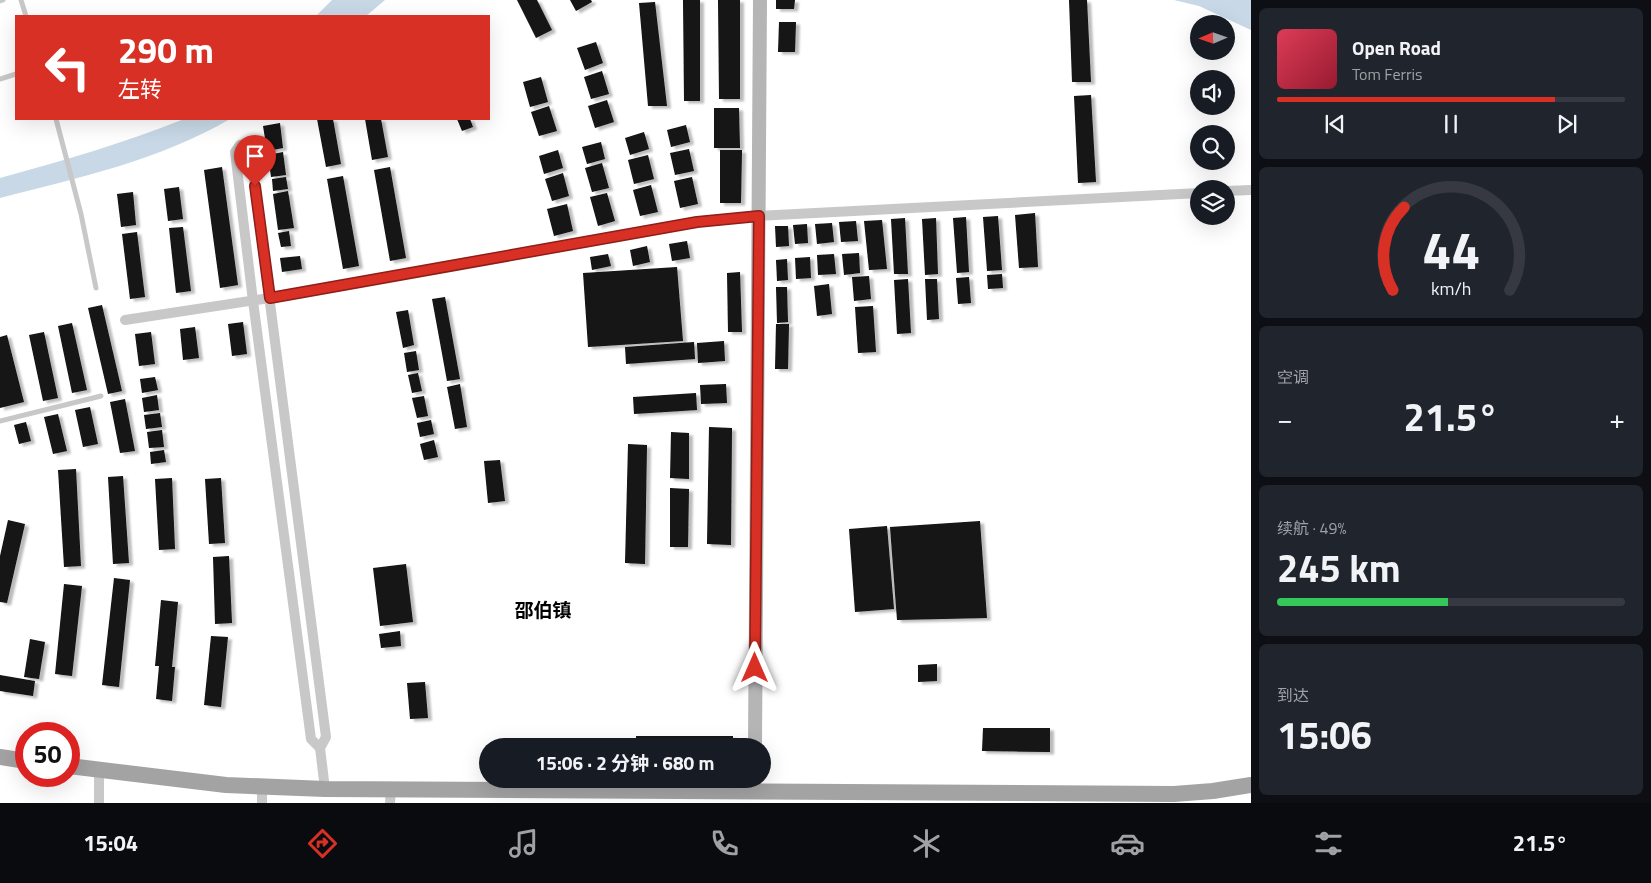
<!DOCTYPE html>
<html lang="zh">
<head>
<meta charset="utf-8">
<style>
	body { margin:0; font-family:"Titillium Web","Noto Sans SC",sans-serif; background:#20242c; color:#f1f3f6; height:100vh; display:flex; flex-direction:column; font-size:19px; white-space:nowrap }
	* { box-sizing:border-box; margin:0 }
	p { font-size:16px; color:#9ea1a6 }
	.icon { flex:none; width:28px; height:28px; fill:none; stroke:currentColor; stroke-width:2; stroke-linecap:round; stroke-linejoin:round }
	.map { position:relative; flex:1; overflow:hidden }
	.panel { display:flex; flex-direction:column; gap:8px; padding:8px; background:#0d0f14; width:400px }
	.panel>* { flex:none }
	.top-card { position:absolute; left:15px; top:15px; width:475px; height:105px; border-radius:0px; box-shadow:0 5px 20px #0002; background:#d93025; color:#fff; overflow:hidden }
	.needle { width:32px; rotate:268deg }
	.controls { position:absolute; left:1190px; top:15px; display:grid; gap:10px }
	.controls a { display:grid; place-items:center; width:45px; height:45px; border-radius:50%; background:#171b24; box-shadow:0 5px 20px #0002; font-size:25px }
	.speed { position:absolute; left:15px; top:722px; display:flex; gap:10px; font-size:25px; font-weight:700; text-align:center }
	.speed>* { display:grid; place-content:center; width:65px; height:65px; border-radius:50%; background:#171b24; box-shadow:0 5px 20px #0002; line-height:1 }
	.speed .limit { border:8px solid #d22; background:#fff; color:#111 }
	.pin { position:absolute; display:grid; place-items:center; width:42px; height:42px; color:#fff; margin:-51px -21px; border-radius:50% 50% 50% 0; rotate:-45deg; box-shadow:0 0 5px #0007 }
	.pin .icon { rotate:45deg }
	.me { position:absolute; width:55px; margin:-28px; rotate:0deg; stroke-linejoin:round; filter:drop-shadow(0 0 4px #0008) }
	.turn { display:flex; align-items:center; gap:18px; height:105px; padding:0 20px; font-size:22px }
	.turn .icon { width:65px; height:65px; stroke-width:2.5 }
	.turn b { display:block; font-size:35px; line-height:42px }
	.big { font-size:38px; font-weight:700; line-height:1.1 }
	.panel .widget { flex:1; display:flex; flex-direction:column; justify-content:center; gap:8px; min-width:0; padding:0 18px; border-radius:8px; background:#20242c }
	.panel .dial { align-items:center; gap:0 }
	.dial svg { height:130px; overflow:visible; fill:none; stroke:#363941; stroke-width:7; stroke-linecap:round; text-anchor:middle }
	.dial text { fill:#f1f3f6; stroke:none }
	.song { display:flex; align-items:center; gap:15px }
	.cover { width:60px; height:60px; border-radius:8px; background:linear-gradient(135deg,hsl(350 70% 55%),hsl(350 70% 35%)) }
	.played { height:5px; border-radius:2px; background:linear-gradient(90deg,#d93025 80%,#363941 80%) }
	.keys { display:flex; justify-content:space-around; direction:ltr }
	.heat { display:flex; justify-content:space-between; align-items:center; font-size:28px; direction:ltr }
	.charge { height:8px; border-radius:4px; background:linear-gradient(90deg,#34c759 49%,#363941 0) }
	.trip { position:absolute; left:479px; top:738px; width:292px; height:50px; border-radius:25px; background:#171b24; box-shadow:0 5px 20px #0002; font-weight:700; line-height:50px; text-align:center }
	.dock { display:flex; height:80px; justify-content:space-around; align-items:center; background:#090b0e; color:#9ea1a6 }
	.dock .icon { width:35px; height:35px }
	.dock .active { color:#d93025 }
	.dock b { font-size:22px; color:#f1f3f6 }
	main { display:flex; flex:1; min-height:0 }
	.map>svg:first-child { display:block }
</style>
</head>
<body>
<main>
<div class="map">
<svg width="1251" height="803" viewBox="0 0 1251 803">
	<defs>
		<filter id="shadow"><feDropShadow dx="4" dy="2.5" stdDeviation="1" flood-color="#0004"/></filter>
	</defs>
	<rect width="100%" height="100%" fill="#fff"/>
	<!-- water -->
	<path fill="#c8d8e6" d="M332,0h53l-19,16h-50z
		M1174,0h77v30l-52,-24z
		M184,119h46c-70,41 -152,59 -230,79v-20c62,-17 124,-35 184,-59z"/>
	<!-- building -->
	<path fill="#121212" filter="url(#shadow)" d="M517,0h20l15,30 -16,8z
		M570,0h21l1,2 -16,9z
		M683,0h17v101h-16z
		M718,0h22v99h-21z
		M776,0h19l-1,9h-18z
		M1069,0h18l4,82h-19z
		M655,2l12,104h-19l-9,-103z
		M779,22h17l-1,30h-17z
		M596,42l7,21 -18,7 -8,-22z
		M602,71l7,23 -18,5 -7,-22z
		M541,77l7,25 -18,5 -7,-25z
		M1091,95l5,87 -18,1 -4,-87z
		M607,100l7,22 -19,6 -7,-22z
		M549,106l8,25 -18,5 -8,-24z
		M714,108h25l1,40h-26z
		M317,119h16l8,45 -15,3z
		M365,119h16l7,38 -16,3z
		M457,119h13l3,8 -11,4z
		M280,123l3,25 -16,3 -4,-25z
		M686,125l4,17 -19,5 -4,-17z
		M644,132l5,17 -19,6 -5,-17z
		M601,142l4,17 -18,5 -5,-17z
		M689,149l5,22 -19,4 -5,-22z
		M558,150l5,18 -19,6 -5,-18z
		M720,150h22l-1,53h-21z
		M283,152l3,23 -15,2 -3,-22z
		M648,155l6,24 -20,5 -6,-24z
		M602,163l7,25 -17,4 -7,-24z
		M222,167l16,118 -18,3 -16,-118z
		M390,167l16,91 -16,3 -16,-91z
		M563,173l6,23 -17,5 -7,-22z
		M343,176l16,90 -16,3 -16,-90z
		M286,177l2,12 -15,2 -1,-12z
		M692,177l6,27 -18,4 -6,-27z
		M651,185l7,27 -18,4 -7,-26z
		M179,187l4,32 -15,2 -4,-32z
		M288,191l6,37 -16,2 -5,-36z
		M133,192l3,33 -15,2 -4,-33z
		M607,193l8,28 -17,5 -8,-29z
		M567,204l6,27 -19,5 -7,-27z
		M1035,213l3,54 -19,1 -4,-53z
		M998,216l4,54 -15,1 -4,-54z
		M966,217l3,55 -12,1 -4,-55z
		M905,218l3,56h-14l-3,-55z
		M936,218l2,56 -13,1 -3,-56z
		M882,220l5,49 -18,1 -5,-49z
		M856,221l2,20 -17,1 -2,-20z
		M832,223l2,19 -17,2 -2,-20z
		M807,224l1,19 -13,1 -2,-19z
		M775,226h13l1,20 -13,1z
		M183,227l8,64 -15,2 -7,-65z
		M289,231l2,15 -10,1 -3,-14z
		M137,232l8,65 -15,2 -8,-65z
		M687,241l3,17 -18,3 -3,-17z
		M647,246l3,16 -17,4 -3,-16z
		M859,253l1,20 -16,2 -2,-21z
		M608,254l3,12 -19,4 -2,-13z
		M834,254l2,20 -18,1 -1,-20z
		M300,256l2,13 -20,3 -2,-14z
		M810,257l1,21 -15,1 -1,-21z
		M787,259l1,21 -11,1 -1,-21z
		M677,267l6,74 -95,6 -5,-74z
		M740,272l2,60h-14l-1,-59z
		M1002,274l1,14 -15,1 -1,-14z
		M869,276l2,23 -17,2 -2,-24z
		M969,277l2,26 -13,1 -2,-26z
		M908,279l3,54 -14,1 -3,-54z
		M925,279h12l2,40 -12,1z
		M829,284l3,30 -15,2 -3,-30z
		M776,287h11l1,35 -11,1z
		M445,297l15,82 -13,2 -15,-82z
		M102,305l20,86 -14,3 -20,-86z
		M873,306l3,46 -18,1 -3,-46z
		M408,310l6,35 -11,3 -7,-36z
		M243,322l4,32 -15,2 -4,-32z
		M72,323l15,67 -15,3 -14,-67z
		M776,324h13l-1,45h-13z
		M195,327l4,31 -16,2 -3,-31z
		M44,332l14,66 -15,3 -14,-66z
		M151,332l4,32 -16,2 -4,-32z
		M7,335l17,67 -24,6v-71z
		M724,341l1,20 -27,2 -1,-20z
		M694,342l1,17 -69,5 -1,-17z
		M416,351l3,19 -12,2 -3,-19z
		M418,373l4,18 -10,2 -4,-18z
		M155,377l3,13 -16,3 -2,-14z
		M460,384l7,43 -12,2 -8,-42z
		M726,384l1,19 -26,1 -1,-19z
		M696,393l1,17 -63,4 -1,-17z
		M157,395l2,15 -15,2 -2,-14z
		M424,396l4,20 -11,2 -5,-20z
		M125,399l10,52 -15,2 -10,-51z
		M90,407l8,37 -15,3 -8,-37z
		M160,413l2,14 -16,2 -2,-14z
		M58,414l9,37 -14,3 -9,-37z
		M431,420l3,14 -14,3 -3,-14z
		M26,422l5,19 -12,3 -5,-19z
		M709,427l23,1 -1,117 -24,-1z
		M162,430l2,17 -15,1 -2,-16z
		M671,432l18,1v46l-19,-1z
		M434,440l4,17 -14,3 -4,-16z
		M628,444l19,1 -2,119 -20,-1z
		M164,450l2,12 -15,2 -1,-12z
		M500,460l5,41 -17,2 -4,-42z
		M76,469l5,97 -17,1 -6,-97z
		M123,476l6,87 -16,1 -5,-87z
		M172,478l3,71 -16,1 -4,-71z
		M221,478l4,65 -16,1 -4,-65z
		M670,488l19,1 -1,58h-18z
		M8,520l17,4 -18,79 -7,-1v-46z
		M980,521l7,97 -90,2 -7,-93z
		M887,526l7,83 -39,3 -6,-83z
		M229,556l3,67 -17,1 -2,-67z
		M406,564l7,58 -33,4 -7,-58z
		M114,578l16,2 -11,107 -17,-2z
		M64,584l18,2 -10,90 -17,-2z
		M161,600l17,2 -6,65h3l-3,34 -16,-2 3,-33h-4z
		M400,631l1,15 -20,2 -2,-14z
		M211,636l17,1 -7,70 -17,-2z
		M30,639l15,3 -6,37 -15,-2z
		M937,664v17l-19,1v-17z
		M0,675l35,6 -2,15 -33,-5z
		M425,682l3,36 -18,1 -3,-36z
		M983,728h67v24l-68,-1z
		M636,736h97v10h-97z"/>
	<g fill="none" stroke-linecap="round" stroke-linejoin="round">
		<!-- lane -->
		<path stroke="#c8c8c8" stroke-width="5" d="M21,0l5,16
			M0,1l3,-1
			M0,79l16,-5
			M56,119l25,95 15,74
			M0,421l101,-25"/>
		<!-- street -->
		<path stroke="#c8c8c8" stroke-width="10" d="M245,144l5,4 76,589 -6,11 -9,-9 -58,-438 -18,-149 5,-7z
			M1226,191l25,-1
			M125,320l164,-25 408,-73 62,-6 440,-23
			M320,748l5,41
			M99,803v-33
			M262,803v-16
			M390,803l1,-14"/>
		<!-- secondary -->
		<path stroke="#b5b5b5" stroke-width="14" d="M755,746l5,-746
			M754,791v-12"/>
		<!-- primary -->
		<path stroke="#a3a3a3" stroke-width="16" d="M0,757l26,4
			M69,766l157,19 99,4 849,5 39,-3 38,-6"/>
	</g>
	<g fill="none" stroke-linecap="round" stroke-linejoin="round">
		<defs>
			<path id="route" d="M255,186l15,112 427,-76 62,-6 -4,452"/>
		</defs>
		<!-- route casing -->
		<use href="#route" stroke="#8d1f18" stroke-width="12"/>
		<!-- route -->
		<use href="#route" stroke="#d93025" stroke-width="9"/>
	</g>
	<g text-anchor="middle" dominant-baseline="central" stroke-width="5" stroke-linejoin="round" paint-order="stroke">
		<!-- district labels -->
		<g font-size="19" font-weight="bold" fill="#000" stroke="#fff">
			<text x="543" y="609">邵伯镇</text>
		</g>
	</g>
</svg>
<div class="controls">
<a><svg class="needle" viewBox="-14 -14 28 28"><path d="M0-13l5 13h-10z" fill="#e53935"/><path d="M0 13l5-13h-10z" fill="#9ea1a6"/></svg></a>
<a><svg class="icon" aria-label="sound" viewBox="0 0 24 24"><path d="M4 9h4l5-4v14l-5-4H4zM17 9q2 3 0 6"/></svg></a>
<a><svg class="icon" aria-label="search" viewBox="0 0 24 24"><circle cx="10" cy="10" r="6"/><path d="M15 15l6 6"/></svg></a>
<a><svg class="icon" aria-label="layers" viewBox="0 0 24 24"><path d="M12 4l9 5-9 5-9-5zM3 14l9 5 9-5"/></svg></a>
</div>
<div class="speed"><div class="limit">50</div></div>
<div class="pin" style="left:255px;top:186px;background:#d93025"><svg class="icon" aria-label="arrive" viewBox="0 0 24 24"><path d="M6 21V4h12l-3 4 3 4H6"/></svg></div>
<svg class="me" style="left:755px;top:668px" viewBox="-20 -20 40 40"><path d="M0-17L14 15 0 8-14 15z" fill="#d93025" stroke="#fff" stroke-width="4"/></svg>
<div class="trip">15:06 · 2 分钟 · 680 m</div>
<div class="top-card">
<div class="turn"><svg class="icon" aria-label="left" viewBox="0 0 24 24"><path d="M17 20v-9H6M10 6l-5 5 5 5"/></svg><div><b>290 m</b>左转</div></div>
</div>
</div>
<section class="panel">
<div class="widget">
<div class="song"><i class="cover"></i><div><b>Open Road</b><p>Tom Ferris</p></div></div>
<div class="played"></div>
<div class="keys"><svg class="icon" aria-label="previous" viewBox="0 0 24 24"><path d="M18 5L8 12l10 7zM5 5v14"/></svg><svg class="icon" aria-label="pause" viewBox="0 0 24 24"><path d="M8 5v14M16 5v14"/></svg><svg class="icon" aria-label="next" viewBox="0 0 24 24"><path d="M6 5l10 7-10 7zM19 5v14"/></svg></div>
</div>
<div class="widget dial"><svg viewBox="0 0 100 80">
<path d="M14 69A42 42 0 1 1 86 69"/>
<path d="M14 69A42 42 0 0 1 21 18" stroke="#d93025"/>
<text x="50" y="56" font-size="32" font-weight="700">44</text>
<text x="50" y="72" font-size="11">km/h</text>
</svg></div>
<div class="widget"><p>空调</p>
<div class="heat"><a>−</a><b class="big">21.5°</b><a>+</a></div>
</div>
<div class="widget"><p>续航 · 49%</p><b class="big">245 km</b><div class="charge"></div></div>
<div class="widget"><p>到达</p><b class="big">15:06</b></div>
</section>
</main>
<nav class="dock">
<b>15:04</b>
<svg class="icon active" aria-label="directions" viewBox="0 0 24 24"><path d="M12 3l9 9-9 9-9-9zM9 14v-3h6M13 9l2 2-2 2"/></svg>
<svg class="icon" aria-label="music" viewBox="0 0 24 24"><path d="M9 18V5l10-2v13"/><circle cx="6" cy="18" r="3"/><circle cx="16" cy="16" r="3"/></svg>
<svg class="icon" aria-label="phone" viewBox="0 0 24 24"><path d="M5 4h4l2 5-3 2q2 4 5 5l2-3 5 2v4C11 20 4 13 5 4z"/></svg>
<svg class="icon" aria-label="climate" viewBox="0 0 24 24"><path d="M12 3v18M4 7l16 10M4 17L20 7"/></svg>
<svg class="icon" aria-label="car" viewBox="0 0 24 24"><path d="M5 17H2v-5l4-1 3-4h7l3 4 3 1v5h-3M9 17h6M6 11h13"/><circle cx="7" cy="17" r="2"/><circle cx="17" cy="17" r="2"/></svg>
<svg class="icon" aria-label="filters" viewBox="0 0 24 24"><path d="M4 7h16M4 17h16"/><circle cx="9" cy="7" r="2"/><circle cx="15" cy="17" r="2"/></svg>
<b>21.5°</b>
</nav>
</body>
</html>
